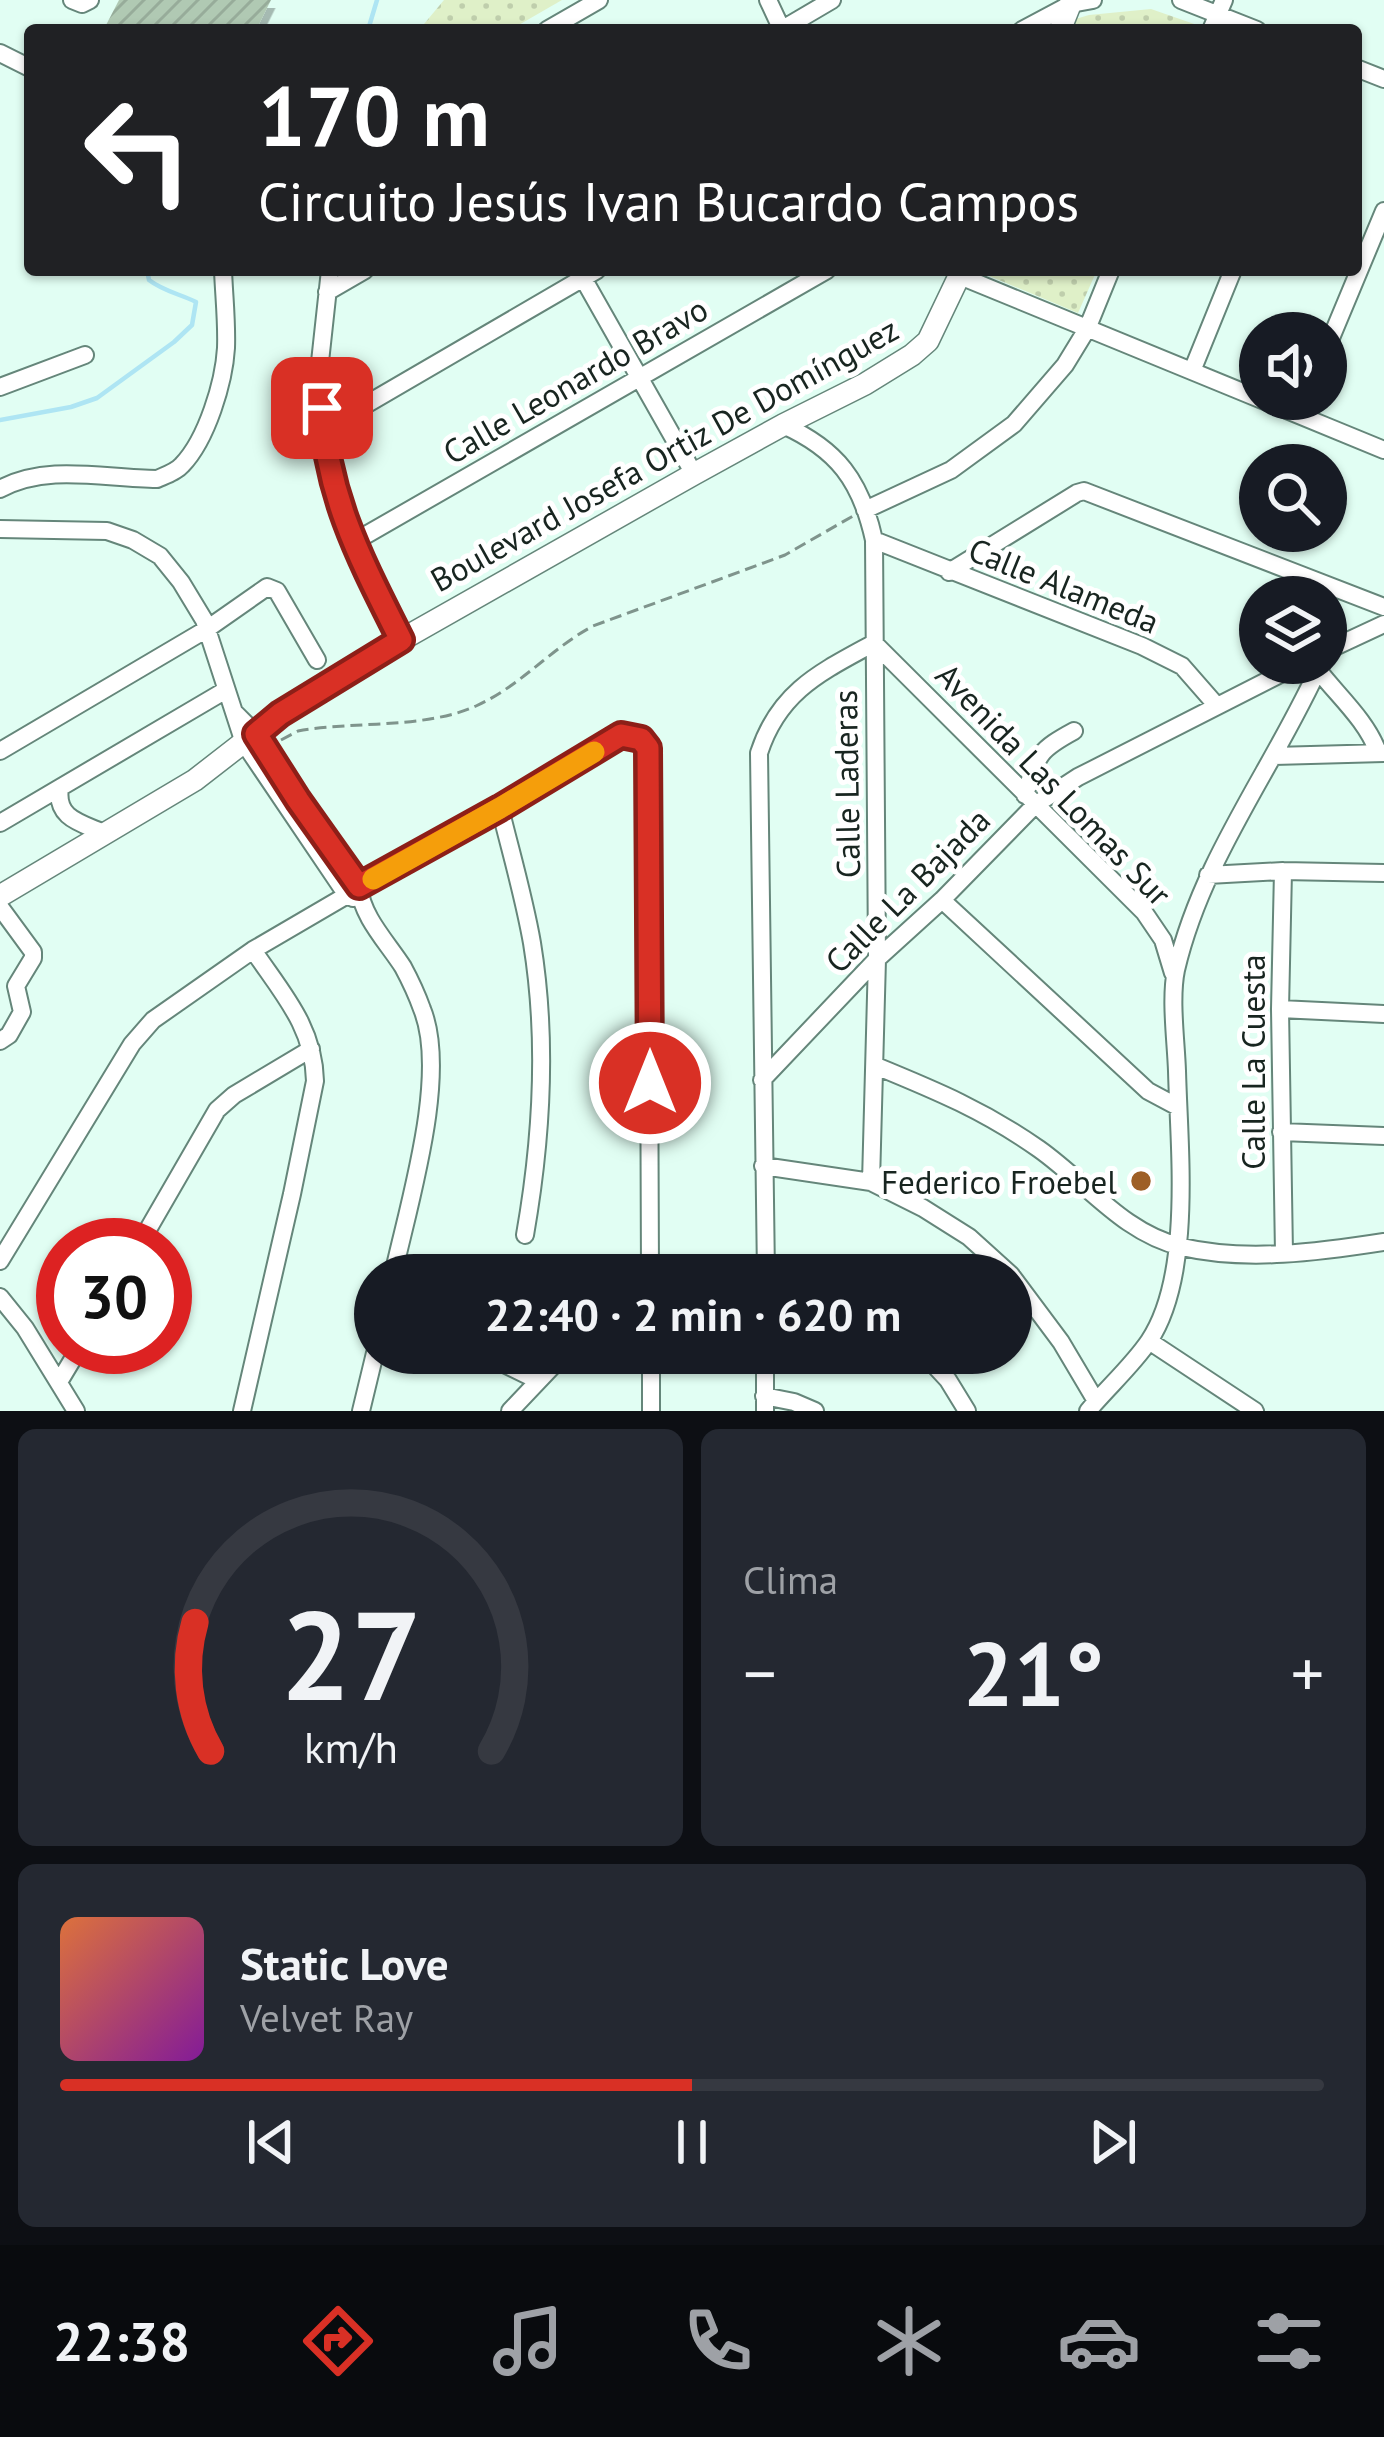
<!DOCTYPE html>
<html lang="es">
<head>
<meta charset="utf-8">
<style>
	body { margin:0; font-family:"PT Sans",sans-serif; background:#242831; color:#f1f3f6; height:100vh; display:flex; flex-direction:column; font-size:45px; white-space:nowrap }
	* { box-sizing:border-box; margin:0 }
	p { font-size:39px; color:#9ea1a6 }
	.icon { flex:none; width:66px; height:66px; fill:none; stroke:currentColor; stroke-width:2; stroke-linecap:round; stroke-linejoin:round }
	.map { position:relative; height:1411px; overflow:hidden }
	.sheet { display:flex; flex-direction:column; gap:18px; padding:18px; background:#0d0f14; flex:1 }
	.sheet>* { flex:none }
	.hud { position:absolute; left:24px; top:24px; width:1338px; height:252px; border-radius:12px; box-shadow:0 3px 9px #0004; background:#202124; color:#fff; overflow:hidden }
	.buttons { position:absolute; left:1239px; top:312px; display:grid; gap:24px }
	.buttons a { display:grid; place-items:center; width:108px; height:108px; border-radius:50%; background:#171b24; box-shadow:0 3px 9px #0004; font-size:60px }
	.speed { position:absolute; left:36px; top:1218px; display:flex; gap:24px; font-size:60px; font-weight:700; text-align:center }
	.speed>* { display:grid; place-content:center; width:156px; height:156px; border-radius:50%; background:#171b24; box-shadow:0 3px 9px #0004; line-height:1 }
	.speed .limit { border:18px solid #d22; background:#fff; color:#111 }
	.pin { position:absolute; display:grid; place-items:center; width:102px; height:102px; color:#fff; margin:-51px; border-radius:24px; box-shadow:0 6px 18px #0006 }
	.me { position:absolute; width:132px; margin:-66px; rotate:0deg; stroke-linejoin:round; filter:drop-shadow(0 0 9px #0008) }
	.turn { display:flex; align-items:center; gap:42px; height:252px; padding:0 36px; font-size:54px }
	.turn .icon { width:156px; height:156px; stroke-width:2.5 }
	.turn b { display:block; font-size:84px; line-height:102px }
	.big { font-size:90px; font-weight:700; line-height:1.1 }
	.sheet .widget { flex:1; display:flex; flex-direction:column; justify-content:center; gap:18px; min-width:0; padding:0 42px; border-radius:18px; background:#242831 }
	.sheet .dial { align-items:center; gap:0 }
	.dial svg { height:312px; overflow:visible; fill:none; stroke:#363941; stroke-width:7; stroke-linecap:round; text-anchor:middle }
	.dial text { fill:#f1f3f6; stroke:none }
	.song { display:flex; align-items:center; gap:36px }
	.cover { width:144px; height:144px; border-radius:18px; background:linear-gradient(135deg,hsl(20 70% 55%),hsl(290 70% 35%)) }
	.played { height:12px; border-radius:6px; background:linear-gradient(90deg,#d93025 50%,#363941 50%) }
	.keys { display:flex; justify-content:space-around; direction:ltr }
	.heat { display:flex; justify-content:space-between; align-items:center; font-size:66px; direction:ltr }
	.sheet .tiles { flex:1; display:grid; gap:18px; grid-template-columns:1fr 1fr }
	.widget:last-child { grid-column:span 2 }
	.trip { position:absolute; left:354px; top:1254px; width:678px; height:120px; border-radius:60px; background:#171b24; box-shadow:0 3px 9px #0004; font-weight:700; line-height:120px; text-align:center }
	.tabs { display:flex; height:192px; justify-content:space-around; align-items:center; background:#090b0e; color:#9ea1a6 }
	.tabs .icon { width:84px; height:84px }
	.tabs .selected { color:#d93025 }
	.tabs b { font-size:54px; color:#f1f3f6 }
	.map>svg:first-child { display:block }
</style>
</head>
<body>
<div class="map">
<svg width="1384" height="1411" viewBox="0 0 1384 1411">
	<defs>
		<pattern id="green-dots" width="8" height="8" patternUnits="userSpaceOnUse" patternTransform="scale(3)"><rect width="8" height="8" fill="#dff0c8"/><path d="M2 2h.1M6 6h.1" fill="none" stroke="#bfceac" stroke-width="1.8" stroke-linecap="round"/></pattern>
		<pattern id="building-hatch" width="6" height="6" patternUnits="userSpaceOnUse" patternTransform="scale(3)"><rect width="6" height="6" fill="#b0c9b3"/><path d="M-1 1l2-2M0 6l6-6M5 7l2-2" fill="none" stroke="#97ac9a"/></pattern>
		<filter id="shadow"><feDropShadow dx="4.5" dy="8" stdDeviation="0" flood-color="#0004"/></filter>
	</defs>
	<rect width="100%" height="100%" fill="#e1fef3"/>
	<!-- green -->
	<path fill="url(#green-dots)" d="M444,0h118l-52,30h-91z
		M1151,9l49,17 -1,4h-131l4,-10 17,-5z
		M975,270h122l-19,43z"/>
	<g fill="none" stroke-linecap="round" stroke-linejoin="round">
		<!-- stream -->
		<path stroke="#aee5f3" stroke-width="4.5" d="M368,30l9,-30
			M0,420l71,-13 26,-9 77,-56 18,-17 4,-23c-16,-8 -33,-11 -47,-22l-2,-10"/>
	</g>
	<!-- building -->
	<path fill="url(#building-hatch)" filter="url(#shadow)" d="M119,0h152l-15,30h-149l-3,-1z"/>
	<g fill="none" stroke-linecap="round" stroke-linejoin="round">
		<defs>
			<path id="minor" d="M72,0l10,4 8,-4
				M768,0l14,30
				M1181,0l76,30
				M547,30l52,-30
				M781,30l51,-30
				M1022,30l49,-26 22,-4
				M1211,30l13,-30
				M0,53l30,15
				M1356,68l28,11
				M330,270l-11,101 5,58 9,50 19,64 49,97
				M579,271l115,203
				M960,276l424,174
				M327,292l38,-22
				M1326,350l58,-139
				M1192,371l41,-101
				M0,387l85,-32
				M783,425c54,24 78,56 91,115l3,419 -6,223
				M324,429l273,-159
				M0,489c48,-26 105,-10 157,-10 9,-4 19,-7 25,-14 25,-26 42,-83 44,-117 1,-26 -2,-52 -3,-78
				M865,510l86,-40 63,-46 51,-59 22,-36 24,-59
				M0,529l107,2 26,9 27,16 21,26 23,38 40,123 102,151 7,4
				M874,540l268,106 40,20 35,40
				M352,543l475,-273
				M949,572l128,-79 7,-2 300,116
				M874,643l270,269 19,28 10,33
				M1326,651l58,-27
				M1318,670c21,27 48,50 60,82
				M236,714l20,20 42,66 61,87c3,30 28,55 44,80 7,13 14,28 19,42 27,66 -14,197 -29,266
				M0,751l207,-122 60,-42 10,4 40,69
				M1274,756l110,-3
				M60,788c-5,31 22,35 46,46
				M1025,795c13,-40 12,-44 49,-64
				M500,808c11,45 24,89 32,135 16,98 10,195 -7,292
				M0,823l226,-133
				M1283,871l-3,138 4,244
				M1208,875l75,-4 101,2
				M942,900l206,191 30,16
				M0,907l33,45v6l-17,28 6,26 -13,23 -9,6
				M1280,1009l104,5
				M876,1066c61,25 109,45 163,83 48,34 84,84 143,98 64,15 138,5 202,-5
				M762,1080l115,-121 65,-59 93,-95 43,-28 224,-114
				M1281,1132l103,4
				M763,1166l108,16 52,26 46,29 42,38
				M139,1245l78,-135 17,-15 77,-46
				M0,1261l132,-217 21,-24 100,-70 368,-215 20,4 7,9 2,527
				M766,1275l-7,-522c20,-62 62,-81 115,-110
				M1011,1275l50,67 35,59
				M0,1297l25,31 51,83
				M1149,1341l106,70
				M651,1353v58
				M923,1353l25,27 19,31
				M492,1358l45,22
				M59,1382l21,-35
				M764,1396l30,6 21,9
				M242,1411l50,-217 23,-113c-1,-54 -33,-88 -62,-131
				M361,1411l14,-58
				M510,1411l55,-58
				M765,1411v-58
				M1088,1411c19,-23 44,-45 61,-70 44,-66 30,-192 28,-270 -1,-30 -7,-72 -1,-101 26,-112 99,-204 145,-307"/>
			<path id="major" d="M1060,30l12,-30
				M0,896l195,-116 85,-66 121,-74 293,-166 89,-49 82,-41 47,-29 16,-14 34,-71"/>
		</defs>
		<!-- minor casing -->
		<use href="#minor" stroke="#65867a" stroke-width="20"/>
		<!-- major casing -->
		<use href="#major" stroke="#65867a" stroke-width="24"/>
		<!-- path -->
		<path stroke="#7f948c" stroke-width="3" stroke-dasharray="12 6" stroke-linecap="butt" d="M281,740l17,-9c56,-10 127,-2 178,-25 46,-21 74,-57 117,-80l192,-71 68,-39"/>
		<!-- minor -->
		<use href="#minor" stroke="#fff" stroke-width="16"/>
		<!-- major -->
		<use href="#major" stroke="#fff" stroke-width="21"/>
	</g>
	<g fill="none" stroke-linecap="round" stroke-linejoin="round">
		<defs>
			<path id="route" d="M322,408c5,90 40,154 79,232l-121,74 -24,20 42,66 61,86 141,-78 121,-73 20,4 7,9 2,335"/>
		</defs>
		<!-- route casing -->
		<use href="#route" stroke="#8d1f18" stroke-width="30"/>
		<!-- route -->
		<use href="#route" stroke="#d93025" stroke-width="21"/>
		<!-- slow -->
		<path stroke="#f59e0b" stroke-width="21" d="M373,879l127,-71 94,-56"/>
	</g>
	<!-- markers -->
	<circle fill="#9e5f26" stroke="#fff" stroke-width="4.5" cx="1141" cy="1181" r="12"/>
	<g text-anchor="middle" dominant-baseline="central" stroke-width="10" stroke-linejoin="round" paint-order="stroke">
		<!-- street labels -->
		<g font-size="33" fill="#182520" stroke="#fff">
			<text transform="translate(575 380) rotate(-30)">Calle Leonardo Bravo</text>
			<text transform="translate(664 454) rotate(-29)">Boulevard Josefa Ortiz De Domínguez</text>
			<text transform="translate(1064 585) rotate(22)">Calle Alameda</text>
			<text transform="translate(846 784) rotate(-91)">Calle Laderas</text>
			<text transform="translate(1054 784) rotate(46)">Avenida Las Lomas Sur</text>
			<text transform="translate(907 890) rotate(-45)">Calle La Bajada</text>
			<text transform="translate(1252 1062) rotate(-90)">Calle La Cuesta</text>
		</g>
		<!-- poi labels -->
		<g font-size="33" fill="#182520" stroke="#fff" text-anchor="end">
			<text x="1117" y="1181">Federico Froebel</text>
		</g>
	</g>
</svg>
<div class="buttons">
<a><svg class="icon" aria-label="sound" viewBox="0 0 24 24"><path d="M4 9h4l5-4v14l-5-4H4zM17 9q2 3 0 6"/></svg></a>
<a><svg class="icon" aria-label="search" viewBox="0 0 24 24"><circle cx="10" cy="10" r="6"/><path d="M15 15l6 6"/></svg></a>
<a><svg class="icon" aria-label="layers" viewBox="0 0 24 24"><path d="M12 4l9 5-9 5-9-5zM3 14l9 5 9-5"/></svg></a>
</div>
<div class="speed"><div class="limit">30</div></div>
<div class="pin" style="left:322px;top:408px;background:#d93025"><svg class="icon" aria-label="arrive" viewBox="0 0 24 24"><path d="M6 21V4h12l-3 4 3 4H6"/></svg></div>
<svg class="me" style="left:650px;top:1083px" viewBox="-20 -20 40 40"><circle r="17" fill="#d93025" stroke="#fff" stroke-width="3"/><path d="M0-11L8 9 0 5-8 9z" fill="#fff"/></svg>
<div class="trip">22:40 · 2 min · 620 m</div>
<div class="hud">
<div class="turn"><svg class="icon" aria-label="left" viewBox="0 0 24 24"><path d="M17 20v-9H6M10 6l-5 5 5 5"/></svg><div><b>170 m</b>Circuito Jesús Ivan Bucardo Campos</div></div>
</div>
</div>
<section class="sheet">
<div class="tiles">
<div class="widget dial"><svg viewBox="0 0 100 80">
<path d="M14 69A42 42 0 1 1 86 69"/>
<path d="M14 69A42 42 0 0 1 10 36" stroke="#d93025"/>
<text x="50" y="56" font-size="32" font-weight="700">27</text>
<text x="50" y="72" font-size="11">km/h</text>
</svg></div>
<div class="widget"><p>Clima</p>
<div class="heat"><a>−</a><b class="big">21°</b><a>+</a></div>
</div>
<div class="widget">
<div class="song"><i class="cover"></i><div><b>Static Love</b><p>Velvet Ray</p></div></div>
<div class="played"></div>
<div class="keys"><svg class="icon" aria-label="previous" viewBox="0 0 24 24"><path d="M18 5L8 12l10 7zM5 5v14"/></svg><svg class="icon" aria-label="pause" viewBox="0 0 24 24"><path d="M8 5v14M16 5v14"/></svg><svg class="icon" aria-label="next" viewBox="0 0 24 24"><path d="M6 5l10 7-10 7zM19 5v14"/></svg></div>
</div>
</div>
</section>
<nav class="tabs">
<b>22:38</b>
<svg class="icon selected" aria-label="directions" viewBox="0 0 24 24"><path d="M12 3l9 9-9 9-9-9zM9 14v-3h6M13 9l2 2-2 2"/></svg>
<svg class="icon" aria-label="music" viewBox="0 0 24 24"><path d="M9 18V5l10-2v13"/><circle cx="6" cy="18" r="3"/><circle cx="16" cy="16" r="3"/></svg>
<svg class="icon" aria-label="phone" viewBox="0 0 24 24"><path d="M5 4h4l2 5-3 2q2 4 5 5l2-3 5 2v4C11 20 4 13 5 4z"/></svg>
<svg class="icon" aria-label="climate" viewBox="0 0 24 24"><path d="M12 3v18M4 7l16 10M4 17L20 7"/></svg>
<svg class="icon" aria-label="car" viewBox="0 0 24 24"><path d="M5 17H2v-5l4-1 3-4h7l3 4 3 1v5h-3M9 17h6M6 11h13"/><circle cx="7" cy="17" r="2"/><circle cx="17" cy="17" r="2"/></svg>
<svg class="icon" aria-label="filters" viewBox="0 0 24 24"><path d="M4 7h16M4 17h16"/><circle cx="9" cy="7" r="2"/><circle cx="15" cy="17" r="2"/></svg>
</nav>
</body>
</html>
